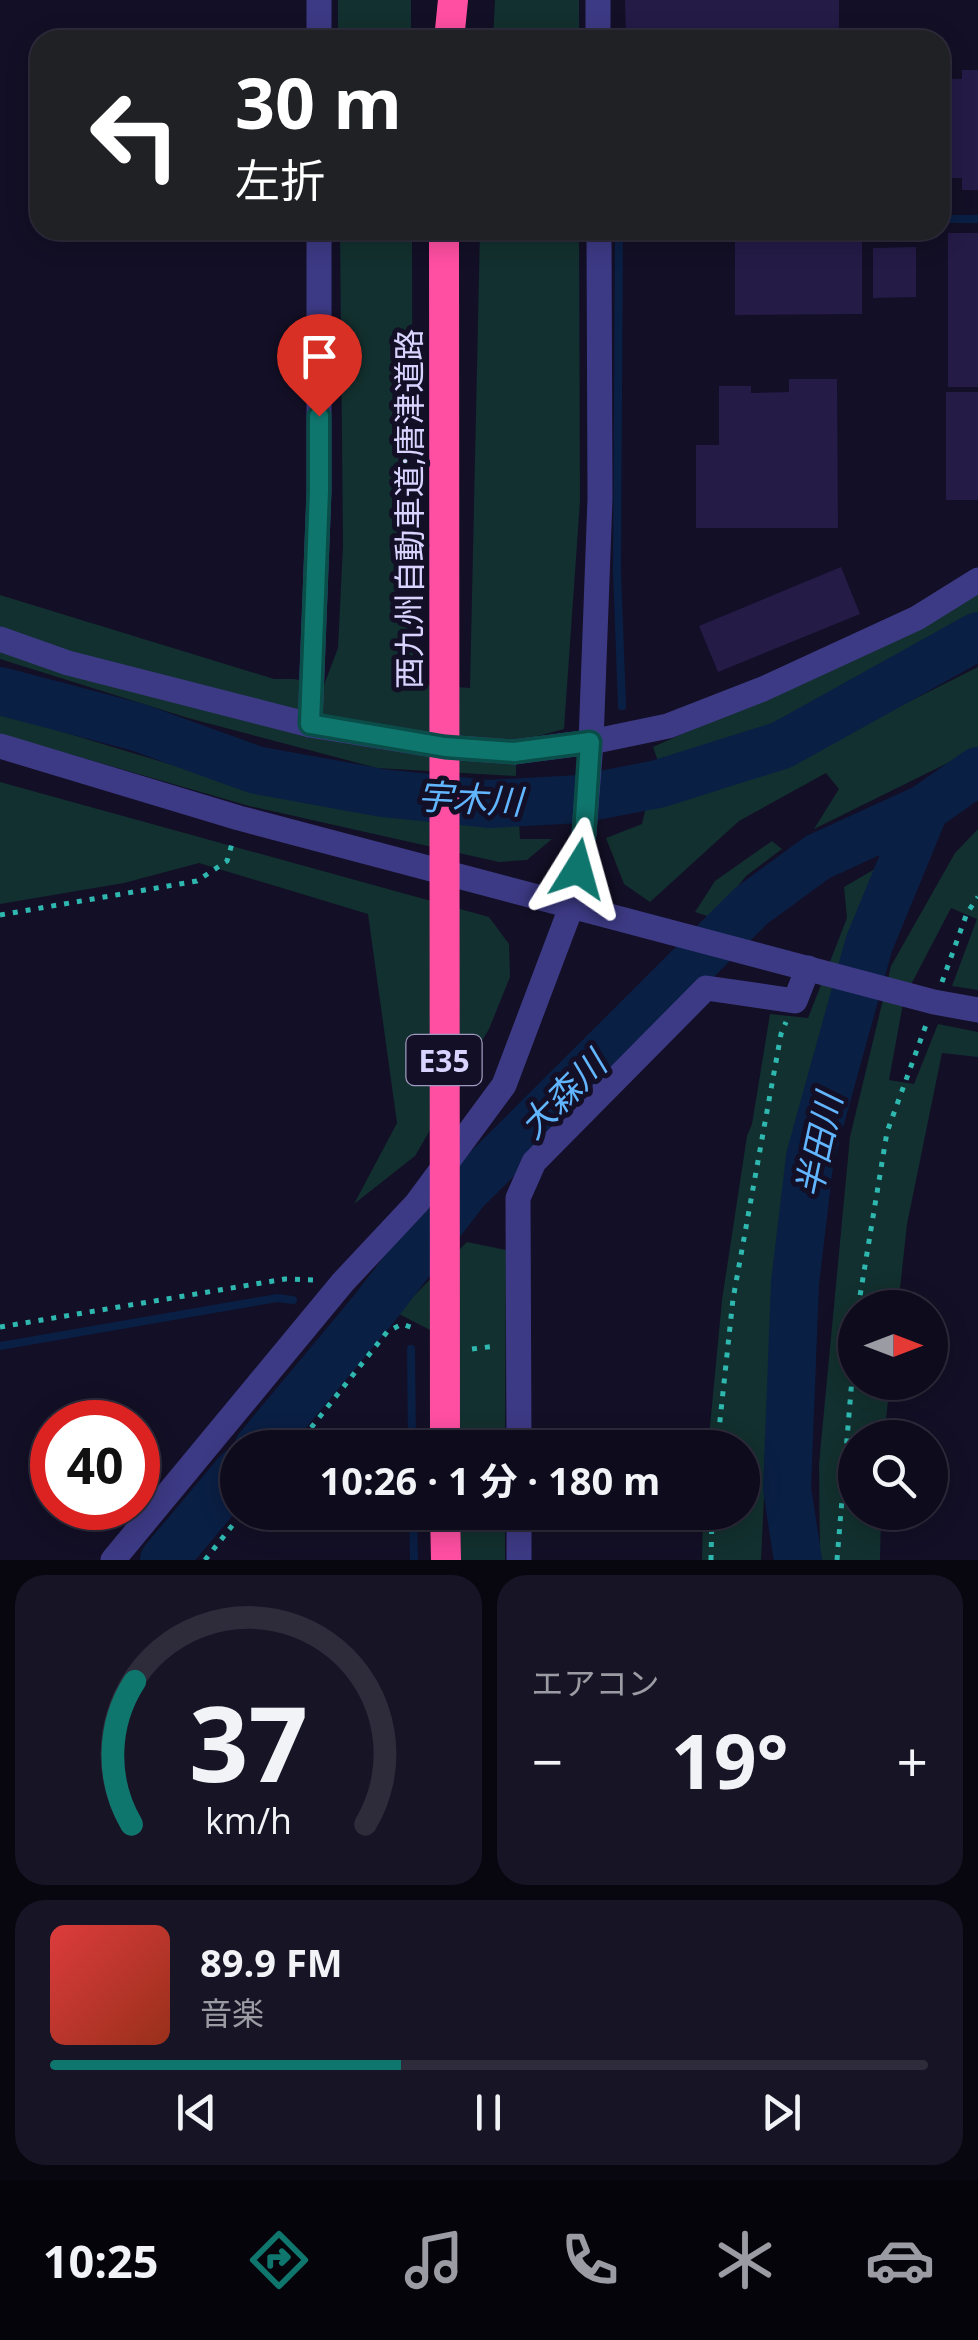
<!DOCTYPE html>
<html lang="ja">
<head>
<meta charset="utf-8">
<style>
	body { margin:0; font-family:"Open Sans","Noto Sans JP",sans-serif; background:#171425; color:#f1f3f6; height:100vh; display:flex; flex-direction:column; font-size:38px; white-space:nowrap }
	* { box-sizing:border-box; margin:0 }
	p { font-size:32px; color:#9b9ba3 }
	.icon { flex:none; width:55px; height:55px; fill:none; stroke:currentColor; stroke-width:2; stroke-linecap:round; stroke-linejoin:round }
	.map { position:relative; height:1560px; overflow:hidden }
	.sheet { display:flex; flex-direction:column; gap:15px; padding:15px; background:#08060f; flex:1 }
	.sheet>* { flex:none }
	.guide { position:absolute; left:30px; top:30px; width:920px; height:210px; border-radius:30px; box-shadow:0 5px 25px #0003,0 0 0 2px #2e2b3b; background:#202124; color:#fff; overflow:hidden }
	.needle { width:65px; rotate:90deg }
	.controls { position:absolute; left:838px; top:1290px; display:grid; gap:20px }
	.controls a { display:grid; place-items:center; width:110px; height:110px; border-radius:50%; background:#0e0b1c; box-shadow:0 5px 25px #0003,0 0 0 2px #2e2b3b; font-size:50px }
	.speed { position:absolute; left:30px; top:1400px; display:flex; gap:20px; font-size:50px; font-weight:700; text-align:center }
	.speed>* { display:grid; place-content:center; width:130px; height:130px; border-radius:50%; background:#0e0b1c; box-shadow:0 5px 25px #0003,0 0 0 2px #2e2b3b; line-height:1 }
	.speed .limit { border:15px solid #d22; background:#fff; color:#111 }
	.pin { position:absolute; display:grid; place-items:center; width:85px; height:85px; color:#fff; margin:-102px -42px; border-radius:50% 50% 50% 0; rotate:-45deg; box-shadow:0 0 10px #0007 }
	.pin .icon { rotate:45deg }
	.me { position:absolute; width:110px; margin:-55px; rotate:8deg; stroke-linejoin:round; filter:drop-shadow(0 0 8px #0008) }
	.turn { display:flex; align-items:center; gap:35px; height:210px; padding:0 40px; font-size:45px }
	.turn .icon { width:130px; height:130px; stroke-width:2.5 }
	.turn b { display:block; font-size:70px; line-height:85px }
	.big { font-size:75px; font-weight:700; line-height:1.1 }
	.sheet .card { flex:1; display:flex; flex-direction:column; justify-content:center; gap:15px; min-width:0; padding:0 35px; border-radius:30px; background:#171425 }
	.sheet .dial { align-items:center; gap:0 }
	.dial svg { height:260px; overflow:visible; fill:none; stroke:#2e2b3b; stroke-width:7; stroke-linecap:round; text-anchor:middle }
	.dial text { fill:#f1f3f6; stroke:none }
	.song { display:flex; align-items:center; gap:30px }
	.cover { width:120px; height:120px; border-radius:15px; background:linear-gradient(135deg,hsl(0 70% 55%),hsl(10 70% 35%)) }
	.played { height:10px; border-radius:5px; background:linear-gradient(90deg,#0f766e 40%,#2e2b3b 40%) }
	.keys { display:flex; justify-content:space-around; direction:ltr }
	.heat { display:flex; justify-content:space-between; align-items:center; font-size:55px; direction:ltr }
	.sheet .tiles { flex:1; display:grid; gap:15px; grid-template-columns:1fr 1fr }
	.card:last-child { grid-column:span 2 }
	.trip { position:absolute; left:220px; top:1430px; width:540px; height:100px; border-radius:50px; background:#0e0b1c; box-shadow:0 5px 25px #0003,0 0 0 2px #2e2b3b; font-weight:700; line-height:100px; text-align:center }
	.dock { display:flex; height:160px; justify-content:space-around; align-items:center; background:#06040b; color:#9b9ba3 }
	.dock .icon { width:70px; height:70px }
	.dock .current { color:#0f766e }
	.dock b { font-size:45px; color:#f1f3f6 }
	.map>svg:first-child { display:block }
</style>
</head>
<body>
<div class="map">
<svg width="978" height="1560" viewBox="0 0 978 1560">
	<rect width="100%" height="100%" fill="#130f26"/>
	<!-- green -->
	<path fill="#12302f" d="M338,0h73v40h-73z
		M495,0h84v40h-86z
		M340,230h72l1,454 57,4 10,-458h99l1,271 -16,228 -48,13v34l-139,-8 -189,-50 -188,-59v-64l274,84h20l30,6 14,-37 5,-102z
		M978,591v22l-53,37 -163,79 -104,32 -5,-14 123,-55z
		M978,667v81l-164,81 25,-40 -13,-16 -87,48 -89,81 -26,-18 -18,-46 36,-14 4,-17 141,-44z
		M0,713l199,60 182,43 138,5 1,18h32l-25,21 -28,2 -250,-56 -249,-72z
		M0,782l489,135 20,27 1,33 -21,52 -74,127 -61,48 43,-81 -29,-209 -169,-51 -75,20 -124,21z
		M978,829v161l-26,-4 25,-67 -26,-11 -47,90 -15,82 25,4 24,-60 40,8v25l-36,-4 -35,171 -9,83 -43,1v74l35,1 -6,54 -29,1v74l26,1 -1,47h-60l-1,-96 31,-327 41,-171 64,-113z
		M772,841l10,8 -36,27 -33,42 -18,-6 20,-31z
		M880,866l8,12 -32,49 -44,134 -38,229 -13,270h-59l1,-47 39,-1v-64l-34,-1 14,-147 25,-164 5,-12 18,-110 38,4 39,-100 -3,-31z
		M467,1242l39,8 -1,197h-70l-1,-115 -37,-19z
		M436,1513h69v47h-69z"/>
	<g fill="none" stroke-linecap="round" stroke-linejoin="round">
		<!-- stream -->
		<path stroke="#0a1f44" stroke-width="8" d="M940,219h38
			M619,230l-2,341 5,135
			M0,1346l277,-48 16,2
			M411,1349l1,99
			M413,1512l1,48"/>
		<!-- river -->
		<path stroke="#0a1f44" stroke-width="48" d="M0,691l137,36 119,43 126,23 107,11 91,-5 78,-15 124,-39 196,-109
			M258,1448l115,-138 92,-119 286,-285 67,-49 107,-49 53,-37
			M164,1560l74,-88
			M798,1560l-11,-71 8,-206 15,-126 59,-213 56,-136"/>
	</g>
	<!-- building -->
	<path fill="#241b47" d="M625,0h214v40h-213z
		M962,70h16v120h-16v-12h-22v-99h22z
		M735,233h127v81l-127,1z
		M948,233h30v154h-30z
		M916,247v50l-43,1v-50z
		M789,379h48l1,149h-142v-83h23v-59h32v7l38,-1z
		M946,392h32v108h-32z
		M841,567l19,47 -142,58 -19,-46z"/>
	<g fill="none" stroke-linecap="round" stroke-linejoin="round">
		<!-- path -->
		<path stroke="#2fb8b0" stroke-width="5" stroke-dasharray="5 8" stroke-linecap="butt" d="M0,915l197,-34 30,-20 6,-21
			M942,982l25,-69 11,-16
			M858,1308l29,-176 39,-107
			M0,1327l285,-48 30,1
			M472,1349l24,-3
			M295,1448l92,-116 15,-8 14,5
			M717,1448l16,-149 48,-265 5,-12
			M205,1560l38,-48
			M711,1560l1,-48
			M837,1560l18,-218"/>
		<!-- minor -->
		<path stroke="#3d3a85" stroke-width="25" d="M319,0v40
			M0,639l68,24 242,62 135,22 69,5 77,-10 77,-16 95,-37 154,-71 61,-38
			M310,725l9,-234v-261
			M519,1448l-1,-250 16,-36 172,-174 89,13 13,-33
			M519,1512v48"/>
		<!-- tertiary -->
		<path stroke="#3d3a85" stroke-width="25" d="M598,0v40
			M0,746l239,72 695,184 44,8
			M113,1560l230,-278 74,-79 87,-118 68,-180 12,-72 7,-91 9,-243 -1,-269"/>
		<!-- motorway -->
		<path stroke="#ff4fa3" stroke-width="30" d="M449,40l4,-40
			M444,230l1,1218
			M445,1512l1,48"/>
	</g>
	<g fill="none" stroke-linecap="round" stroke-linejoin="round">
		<defs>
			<path id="route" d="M319,416v75l-9,233 135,23 69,5 76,-10 -6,92 -6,35"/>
		</defs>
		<!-- route casing -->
		<use href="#route" stroke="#0a4d48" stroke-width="25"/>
		<!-- route -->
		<use href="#route" stroke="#0f766e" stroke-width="18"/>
	</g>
	<g text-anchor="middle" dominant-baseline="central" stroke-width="10" stroke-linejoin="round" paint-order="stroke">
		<!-- shield labels -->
		<rect fill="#130f26" stroke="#9e99be" stroke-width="2.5" x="406.5" y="1035" width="75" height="50" rx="8"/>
		<g font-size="30" font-weight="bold" fill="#d9d4ff">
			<text x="444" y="1060">E35</text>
		</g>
		<!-- street labels -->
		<g font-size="32" fill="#d9d4ff" stroke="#130f26">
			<text transform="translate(408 509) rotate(-90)">西九州自動車道;唐津道路</text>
		</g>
		<!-- water labels -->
		<g font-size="35" font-style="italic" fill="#62b6ff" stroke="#130f26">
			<text transform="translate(470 798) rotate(3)">宇木川</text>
			<text transform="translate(562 1094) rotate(-45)">大森川</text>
			<text transform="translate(818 1145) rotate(-78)">半田川</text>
		</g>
	</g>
</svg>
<div class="controls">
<a><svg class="needle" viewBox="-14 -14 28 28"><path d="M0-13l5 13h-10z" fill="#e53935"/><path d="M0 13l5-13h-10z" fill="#9b9ba3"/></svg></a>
<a><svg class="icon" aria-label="search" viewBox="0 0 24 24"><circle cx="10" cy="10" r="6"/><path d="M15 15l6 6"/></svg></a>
</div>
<div class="speed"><div class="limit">40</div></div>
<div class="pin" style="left:319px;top:416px;background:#d93025"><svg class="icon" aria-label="arrive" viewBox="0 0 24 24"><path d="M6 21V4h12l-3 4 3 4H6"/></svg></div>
<svg class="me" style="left:578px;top:869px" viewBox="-20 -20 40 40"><path d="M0-17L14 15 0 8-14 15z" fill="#0f766e" stroke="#fff" stroke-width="4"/></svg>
<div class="trip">10:26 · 1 分 · 180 m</div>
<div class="guide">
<div class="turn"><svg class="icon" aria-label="left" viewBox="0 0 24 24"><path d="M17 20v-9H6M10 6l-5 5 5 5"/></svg><div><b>30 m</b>左折</div></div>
</div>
</div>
<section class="sheet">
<div class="tiles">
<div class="card dial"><svg viewBox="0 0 100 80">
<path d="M14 69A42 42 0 1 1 86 69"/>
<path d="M14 69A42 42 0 0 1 15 25" stroke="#0f766e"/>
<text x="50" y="56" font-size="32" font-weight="700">37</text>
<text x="50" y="72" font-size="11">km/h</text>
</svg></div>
<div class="card"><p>エアコン</p>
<div class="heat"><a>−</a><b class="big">19°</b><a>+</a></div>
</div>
<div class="card">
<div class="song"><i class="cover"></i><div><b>89.9 FM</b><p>音楽</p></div></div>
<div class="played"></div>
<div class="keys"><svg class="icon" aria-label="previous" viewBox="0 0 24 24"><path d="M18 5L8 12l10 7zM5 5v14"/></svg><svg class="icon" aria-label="pause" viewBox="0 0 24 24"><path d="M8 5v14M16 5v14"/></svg><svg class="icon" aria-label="next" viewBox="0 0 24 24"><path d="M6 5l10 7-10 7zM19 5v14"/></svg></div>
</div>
</div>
</section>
<nav class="dock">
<b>10:25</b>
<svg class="icon current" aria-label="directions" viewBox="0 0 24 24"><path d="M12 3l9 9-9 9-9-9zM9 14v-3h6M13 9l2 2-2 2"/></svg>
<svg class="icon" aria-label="music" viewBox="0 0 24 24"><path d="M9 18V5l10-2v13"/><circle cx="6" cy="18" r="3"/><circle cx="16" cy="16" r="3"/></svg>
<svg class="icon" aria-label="phone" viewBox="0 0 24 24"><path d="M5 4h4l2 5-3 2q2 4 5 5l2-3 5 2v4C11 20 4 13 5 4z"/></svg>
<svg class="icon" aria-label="climate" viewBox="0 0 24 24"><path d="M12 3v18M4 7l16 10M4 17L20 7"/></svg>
<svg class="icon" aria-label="car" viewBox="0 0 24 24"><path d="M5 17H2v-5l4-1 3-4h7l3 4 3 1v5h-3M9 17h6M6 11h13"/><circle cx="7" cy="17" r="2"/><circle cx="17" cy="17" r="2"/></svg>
</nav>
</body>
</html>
